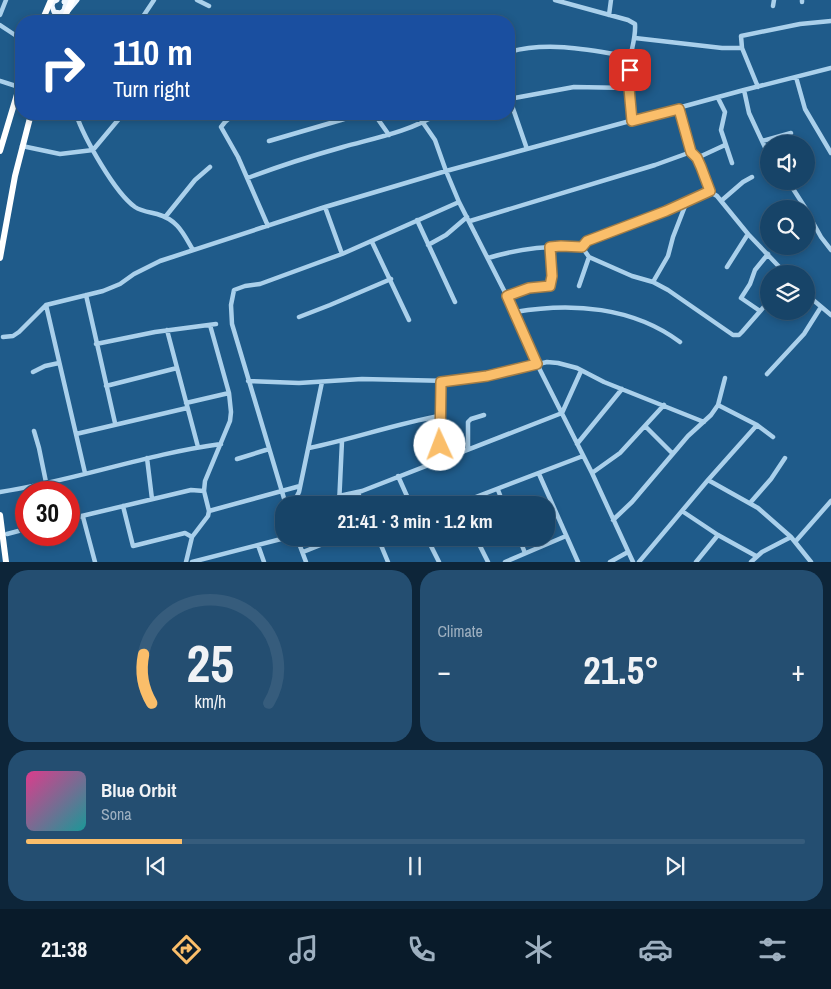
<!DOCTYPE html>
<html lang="en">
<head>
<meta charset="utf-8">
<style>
	body { margin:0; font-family:"Archivo Narrow",sans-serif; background:#244e71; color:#f1f3f6; height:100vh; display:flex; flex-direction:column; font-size:19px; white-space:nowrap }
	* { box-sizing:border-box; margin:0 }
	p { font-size:16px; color:#9eb0c0 }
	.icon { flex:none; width:28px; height:28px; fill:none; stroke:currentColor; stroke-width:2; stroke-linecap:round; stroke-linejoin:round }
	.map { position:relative; height:562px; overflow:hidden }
	.side { display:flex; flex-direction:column; gap:8px; padding:8px; background:#0d2539; flex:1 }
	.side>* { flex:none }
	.top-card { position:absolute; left:15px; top:15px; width:500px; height:105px; border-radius:20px; box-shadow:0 2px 8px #0003,0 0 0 1px #365c7c; background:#1a4fa0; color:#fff; overflow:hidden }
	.tools { position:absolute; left:760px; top:135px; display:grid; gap:10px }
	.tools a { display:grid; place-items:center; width:55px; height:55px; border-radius:50%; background:#174468; box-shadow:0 2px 8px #0003,0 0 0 1px #365c7c; font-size:25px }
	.speed { position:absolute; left:15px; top:481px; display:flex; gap:10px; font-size:25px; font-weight:700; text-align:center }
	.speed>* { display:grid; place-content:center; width:65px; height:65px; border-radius:50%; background:#174468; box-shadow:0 2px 8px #0003,0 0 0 1px #365c7c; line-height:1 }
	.speed .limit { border:8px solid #d22; background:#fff; color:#111 }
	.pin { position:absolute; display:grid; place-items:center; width:42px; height:42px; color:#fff; margin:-21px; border-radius:10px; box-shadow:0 2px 8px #0006 }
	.me { position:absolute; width:55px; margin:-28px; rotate:358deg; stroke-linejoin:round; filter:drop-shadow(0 0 4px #0008) }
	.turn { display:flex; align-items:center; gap:18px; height:105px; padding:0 15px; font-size:22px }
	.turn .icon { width:65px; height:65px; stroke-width:2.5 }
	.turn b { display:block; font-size:35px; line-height:42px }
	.big { font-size:38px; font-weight:700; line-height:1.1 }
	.side .card { flex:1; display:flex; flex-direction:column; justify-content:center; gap:8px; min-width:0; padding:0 18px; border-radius:20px; background:#244e71 }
	.side .dial { align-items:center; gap:0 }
	.dial svg { height:130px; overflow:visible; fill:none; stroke:#365c7c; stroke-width:7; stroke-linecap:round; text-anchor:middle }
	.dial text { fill:#f1f3f6; stroke:none }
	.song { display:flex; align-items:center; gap:15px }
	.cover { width:60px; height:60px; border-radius:8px; background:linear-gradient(135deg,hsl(330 70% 55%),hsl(180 70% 35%)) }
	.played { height:5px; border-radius:2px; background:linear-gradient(90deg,#fabe6a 20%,#365c7c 20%) }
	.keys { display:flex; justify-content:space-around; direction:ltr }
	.heat { display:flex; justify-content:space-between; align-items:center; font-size:28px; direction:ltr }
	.side .tiles { flex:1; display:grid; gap:8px; grid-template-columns:1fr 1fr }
	.card:last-child { grid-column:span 2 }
	.trip { position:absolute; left:275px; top:496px; width:280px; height:50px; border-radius:20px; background:#174468; box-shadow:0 2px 8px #0003,0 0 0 1px #365c7c; font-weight:700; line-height:50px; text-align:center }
	.tabs { display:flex; height:80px; justify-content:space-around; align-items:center; background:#091b2a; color:#9eb0c0 }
	.tabs .icon { width:35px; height:35px }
	.tabs .current { color:#fabe6a }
	.tabs b { font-size:22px; color:#f1f3f6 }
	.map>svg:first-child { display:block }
</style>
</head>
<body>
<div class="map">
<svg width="831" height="562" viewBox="0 0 831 562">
	<rect width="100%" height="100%" fill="#1f5b8a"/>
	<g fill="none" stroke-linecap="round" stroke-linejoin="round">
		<!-- minor -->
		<path stroke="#aad0eb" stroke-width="4.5" d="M197,0l12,6
			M555,0l73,20 7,4c1,12 -3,23 -5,35 -2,21 0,41 2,62
			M802,2v-2
			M773,6l1,-6
			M0,15l6,-15
			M609,15l2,-15
			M140,21l14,-21
			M0,25l15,10
			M635,38l87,10h20
			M509,52c40,-11 81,-2 122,5
			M796,77l9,32 26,44
			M0,81l19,6
			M758,87l-16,-39 -1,-12 59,-12 31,-3
			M744,90l5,23 20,43
			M509,97l18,52
			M718,98l7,14 -4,18 11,33
			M509,99l65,-12 55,1
			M679,109l12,43 6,6 4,9 8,24 8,5 31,38 38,40
			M76,114c8,24 39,79 59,93 6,4 14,5 22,7 21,6 26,19 36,36
			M234,114l-9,8 -4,5 17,30 30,69
			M372,114l3,1 14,20
			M417,114l18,26 11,31 13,31 56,110 22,52 55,109 41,89
			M269,141l72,-21 18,-6
			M762,141l29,-8
			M22,146l38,8 33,-4 30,-36
			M697,158l28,-13
			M248,178c31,-12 63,-22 95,-31 32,-9 66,-15 94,-33
			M788,181l18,28
			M721,201l22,-19 9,-5
			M325,207l17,47
			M806,210l15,27 10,13
			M166,216l29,-36 15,-13
			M417,220l38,82
			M470,221l185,-56 36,-13
			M372,242l37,78
			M428,245l18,-10 21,-18
			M582,247l7,10 43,19 21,6 15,8 65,45h6l3,-3 27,-31
			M582,247l5,-6 79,-30 43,-20
			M488,258c30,-9 62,-13 94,-11
			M727,267l21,-33
			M653,282l15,-26 5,-19 14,-36
			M579,286l10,-29
			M806,294l25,21
			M86,295l29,128
			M507,296l26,-8 17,-2 2,-10 -2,-29
			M46,305l39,168
			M760,311l-19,-13 9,-14 5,-14 13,-16
			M515,312c57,-10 118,-5 165,30
			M299,317l31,-12 61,-26
			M167,330l31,117
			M3,337l10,-1 6,-4 27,-27 57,-14 17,-7 14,-10 26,-13 165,-54 121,-36 298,-81 87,-22
			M96,344l59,-12 61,-8
			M33,372l12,-6 14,-3
			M767,374l37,-40 17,-27
			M248,381l51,2 63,-4 88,2 37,-5 60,-14 11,1 19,5 27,14 100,40
			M441,382l-2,34 2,43
			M106,386l71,-18
			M186,403l43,-10
			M718,405l39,20 16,12
			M645,426l27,27
			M34,431l5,17 9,44
			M76,434l111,-26
			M577,444l45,-55
			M309,448c44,-9 86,-24 130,-32
			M468,449v-27l3,-3 13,-4
			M147,458l5,41
			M237,459l32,-10
			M592,473l28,-20 44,-48
			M539,474l39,88
			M398,476l13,29
			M708,480l50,28 33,29 20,25
			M498,490l6,15
			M0,492c74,-11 146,-38 221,-48
			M358,492l4,13
			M339,496l23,-5 200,-78 19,-42
			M285,503l10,-3 4,-8 23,-110
			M750,503l21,-24 14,-21
			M286,505l-54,-181 -1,-19 3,-15 11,-4 15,-2 82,-30 117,-52
			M339,505l3,-64
			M455,505l128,-49
			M123,506l10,40 52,-13 7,4
			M209,511l91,-25
			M682,511l36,24 38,21
			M83,517l12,45
			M69,519l122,-29 13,1
			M613,520l19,-18 56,-66 23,-21 7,-10 7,-27
			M7,534l19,-5
			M297,538l9,24
			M378,538l10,24
			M427,538l12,24
			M476,538l12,24
			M519,538l6,15
			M795,542l36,-41
			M258,545l6,17
			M303,552l35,-14
			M186,562l6,-25 16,-21 1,-5 -5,-20 1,-10 25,-60 1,-9 -2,-19 -19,-68
			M192,562l93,-24
			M505,562l61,-26
			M610,562l18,-10
			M639,562l69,-82 49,-55
			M696,562l22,-27
			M751,562l11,-10 29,-15"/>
		<!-- major -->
		<path stroke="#eff7fe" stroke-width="5" d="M57,0l-4,2 -1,4 2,6 7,1 3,-3 1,-4
			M64,2l10,-1
			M68,11l9,-11"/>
		<!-- highway -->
		<path stroke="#fff" stroke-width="6" d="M42,21l9,-21
			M63,21l9,-21
			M0,151l21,-70
			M0,258l15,-82 16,-62
			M0,515l6,47"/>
	</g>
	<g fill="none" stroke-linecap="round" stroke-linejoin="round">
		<defs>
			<path id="route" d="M440,445l1,-63 46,-6 50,-12 -30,-68 22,-8 21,-2 2,-10 -2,-29 11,-1 21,1 5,-6 79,-30 44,-20 -9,-24 -4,-9 -6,-6 -12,-43 -47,12 -3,-33 1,-18"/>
		</defs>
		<!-- route casing -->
		<use href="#route" stroke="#a27c45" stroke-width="12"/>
		<!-- route -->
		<use href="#route" stroke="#fabe6a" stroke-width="9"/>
	</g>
</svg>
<div class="tools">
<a><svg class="icon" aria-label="sound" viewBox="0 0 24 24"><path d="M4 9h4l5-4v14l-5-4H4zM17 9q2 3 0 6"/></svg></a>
<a><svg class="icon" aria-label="search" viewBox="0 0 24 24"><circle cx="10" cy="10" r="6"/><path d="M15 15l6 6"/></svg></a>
<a><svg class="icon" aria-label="layers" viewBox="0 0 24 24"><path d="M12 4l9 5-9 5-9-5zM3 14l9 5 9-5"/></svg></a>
</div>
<div class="speed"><div class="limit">30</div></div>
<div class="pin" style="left:630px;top:70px;background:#d93025"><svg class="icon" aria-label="arrive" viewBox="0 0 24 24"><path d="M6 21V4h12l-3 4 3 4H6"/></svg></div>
<svg class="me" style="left:440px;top:445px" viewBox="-20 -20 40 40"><circle r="19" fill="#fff"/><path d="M0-13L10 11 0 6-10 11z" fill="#fabe6a"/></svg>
<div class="trip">21:41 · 3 min · 1.2 km</div>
<div class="top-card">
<div class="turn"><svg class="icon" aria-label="right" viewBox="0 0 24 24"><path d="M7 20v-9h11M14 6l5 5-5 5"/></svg><div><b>110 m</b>Turn right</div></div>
</div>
</div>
<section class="side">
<div class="tiles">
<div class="card dial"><svg viewBox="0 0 100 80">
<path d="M14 69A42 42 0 1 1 86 69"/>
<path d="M14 69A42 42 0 0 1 9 39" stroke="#fabe6a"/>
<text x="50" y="56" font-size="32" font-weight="700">25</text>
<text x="50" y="72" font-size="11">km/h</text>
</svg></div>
<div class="card"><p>Climate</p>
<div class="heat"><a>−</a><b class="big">21.5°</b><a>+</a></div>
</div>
<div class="card">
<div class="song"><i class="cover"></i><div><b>Blue Orbit</b><p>Sona</p></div></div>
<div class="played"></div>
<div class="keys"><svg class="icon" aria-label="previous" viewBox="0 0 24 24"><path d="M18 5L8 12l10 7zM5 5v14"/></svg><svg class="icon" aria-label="pause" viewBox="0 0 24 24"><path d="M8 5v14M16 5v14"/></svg><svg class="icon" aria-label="next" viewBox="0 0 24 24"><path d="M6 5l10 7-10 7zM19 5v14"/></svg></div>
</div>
</div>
</section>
<nav class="tabs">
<b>21:38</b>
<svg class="icon current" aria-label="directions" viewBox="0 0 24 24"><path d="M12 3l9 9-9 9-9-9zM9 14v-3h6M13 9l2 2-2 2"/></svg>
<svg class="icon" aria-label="music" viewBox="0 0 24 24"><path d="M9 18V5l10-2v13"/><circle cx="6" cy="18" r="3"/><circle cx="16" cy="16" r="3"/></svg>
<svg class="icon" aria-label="phone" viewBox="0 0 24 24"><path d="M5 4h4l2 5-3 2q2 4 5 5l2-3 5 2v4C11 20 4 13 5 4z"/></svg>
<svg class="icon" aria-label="climate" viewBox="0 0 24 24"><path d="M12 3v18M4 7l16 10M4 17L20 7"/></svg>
<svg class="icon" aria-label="car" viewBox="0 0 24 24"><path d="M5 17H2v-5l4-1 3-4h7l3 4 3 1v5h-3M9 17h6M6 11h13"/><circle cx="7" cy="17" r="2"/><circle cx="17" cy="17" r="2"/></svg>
<svg class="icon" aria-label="filters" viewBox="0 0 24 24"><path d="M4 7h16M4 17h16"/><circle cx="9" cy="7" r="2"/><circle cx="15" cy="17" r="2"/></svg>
</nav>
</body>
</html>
